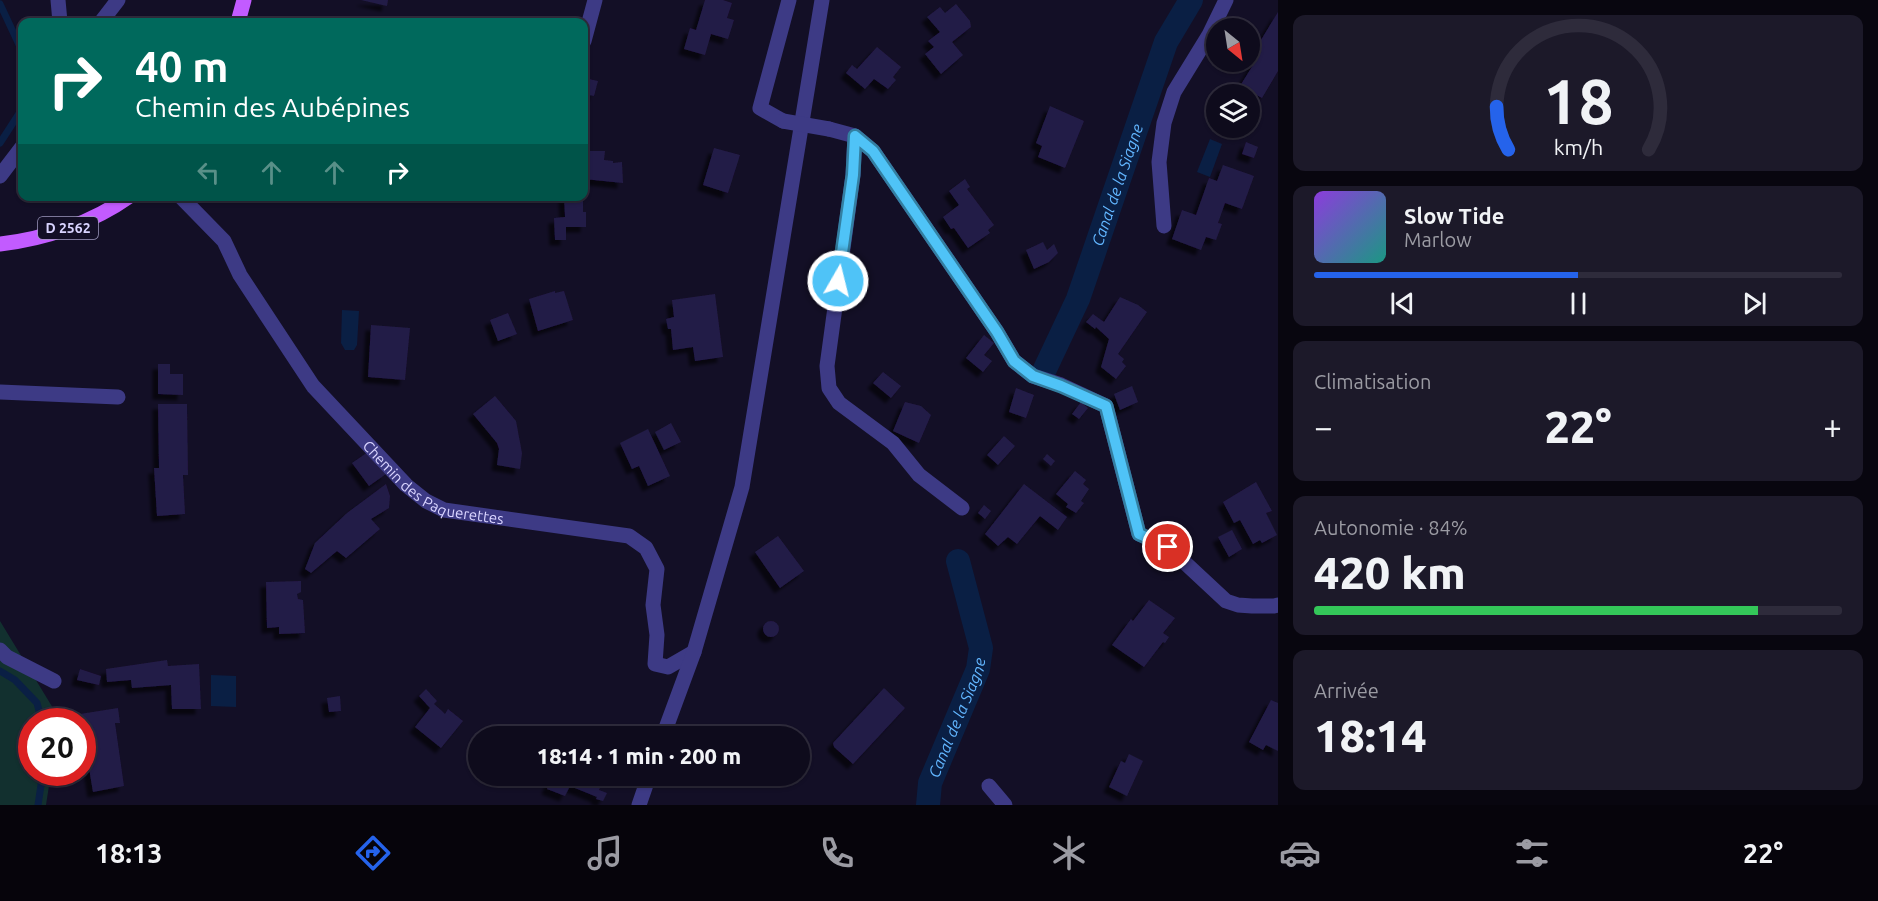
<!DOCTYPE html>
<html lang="fr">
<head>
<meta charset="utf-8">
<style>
	body { margin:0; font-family:Ubuntu,sans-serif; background:#1c1929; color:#f1f3f6; height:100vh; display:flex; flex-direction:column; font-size:22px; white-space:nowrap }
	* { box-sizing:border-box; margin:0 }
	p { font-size:20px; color:#9b9ba3 }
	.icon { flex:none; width:33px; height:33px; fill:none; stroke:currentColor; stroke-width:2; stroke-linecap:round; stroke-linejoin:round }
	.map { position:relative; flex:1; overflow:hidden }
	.details { display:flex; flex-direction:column; gap:15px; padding:15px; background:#08060f; width:600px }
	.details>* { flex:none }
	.banner { position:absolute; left:18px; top:18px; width:570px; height:183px; border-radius:12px; box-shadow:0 2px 4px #0004,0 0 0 2px #2e2b3b; background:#00695c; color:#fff; overflow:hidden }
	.needle { width:39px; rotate:150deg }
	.buttons { position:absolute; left:1206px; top:18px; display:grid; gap:12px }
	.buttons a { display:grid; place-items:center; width:54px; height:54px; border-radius:50%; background:#0e0b1c; box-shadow:0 2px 4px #0004,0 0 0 2px #2e2b3b; font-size:30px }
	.speed { position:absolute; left:18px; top:708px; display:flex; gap:12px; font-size:30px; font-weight:700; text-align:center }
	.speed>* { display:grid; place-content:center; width:78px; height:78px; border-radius:50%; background:#0e0b1c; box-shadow:0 2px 4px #0004,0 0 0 2px #2e2b3b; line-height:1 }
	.speed .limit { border:9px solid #d22; background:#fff; color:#111 }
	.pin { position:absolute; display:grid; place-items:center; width:51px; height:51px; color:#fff; margin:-26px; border:3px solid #fff; border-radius:50%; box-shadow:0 2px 6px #0007 }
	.me { position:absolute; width:66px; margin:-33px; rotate:8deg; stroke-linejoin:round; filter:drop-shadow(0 0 4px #0008) }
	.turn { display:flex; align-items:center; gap:21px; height:126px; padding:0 18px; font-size:27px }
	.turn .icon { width:78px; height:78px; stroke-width:2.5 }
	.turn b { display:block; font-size:42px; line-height:51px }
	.lanes { display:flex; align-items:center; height:57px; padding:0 18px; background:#0003; justify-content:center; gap:30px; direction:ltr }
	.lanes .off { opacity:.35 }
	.big { font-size:45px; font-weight:800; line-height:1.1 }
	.details .tile { flex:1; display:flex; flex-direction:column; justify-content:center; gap:9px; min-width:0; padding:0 21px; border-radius:12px; background:#1c1929 }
	.details .dial { align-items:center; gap:0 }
	.dial svg { height:156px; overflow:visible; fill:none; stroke:#2e2b3b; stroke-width:7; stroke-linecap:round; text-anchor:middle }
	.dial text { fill:#f1f3f6; stroke:none }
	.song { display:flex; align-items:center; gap:18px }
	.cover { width:72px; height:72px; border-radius:9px; background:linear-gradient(135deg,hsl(270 70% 55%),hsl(170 70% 35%)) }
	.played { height:6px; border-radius:3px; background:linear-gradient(90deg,#2563eb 50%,#2e2b3b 50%) }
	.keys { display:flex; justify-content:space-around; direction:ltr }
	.heat { display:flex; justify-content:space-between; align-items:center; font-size:33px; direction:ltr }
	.charge { height:9px; border-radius:4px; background:linear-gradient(90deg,#34c759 84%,#2e2b3b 0) }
	.trip { position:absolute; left:468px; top:726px; width:342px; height:60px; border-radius:30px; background:#0e0b1c; box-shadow:0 2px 4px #0004,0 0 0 2px #2e2b3b; font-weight:800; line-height:60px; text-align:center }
	.tab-bar { display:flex; height:96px; justify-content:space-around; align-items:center; background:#06040b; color:#9b9ba3 }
	.tab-bar .icon { width:42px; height:42px }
	.tab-bar .current { color:#2563eb }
	.tab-bar b { font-size:27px; color:#f1f3f6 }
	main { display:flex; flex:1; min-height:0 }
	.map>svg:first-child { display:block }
</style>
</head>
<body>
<main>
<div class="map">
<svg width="1278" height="805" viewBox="0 0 1278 805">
	<defs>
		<filter id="shadow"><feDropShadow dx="-5.5" dy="5.5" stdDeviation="1.5" flood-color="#0009"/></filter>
	</defs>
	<rect width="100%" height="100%" fill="#130f26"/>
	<!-- green -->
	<path fill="#12302f" d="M0,621l59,97v3l-27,1v50l19,1 -5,32h-46z"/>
	<!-- water -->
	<path fill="#0a1f44" d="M1210,139l12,5 -12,33 -13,-5z
		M342,310l17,1 -2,34 -3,5h-9l-4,-7z
		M211,675l25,1v31l-25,-1z"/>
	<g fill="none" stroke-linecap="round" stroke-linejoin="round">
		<!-- stream -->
		<path stroke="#0a1f44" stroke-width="7" d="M0,4l22,47
			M0,143l22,-34
			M0,671l15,9 22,23 5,19
			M38,805l5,-33"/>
		<!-- canal -->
		<g stroke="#0a1f44" stroke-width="24">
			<path id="s1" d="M1045,369l33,-70 88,-257 25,-42"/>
			<path id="s2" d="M928,805l2,-22 48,-114 3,-21 -23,-87"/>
		</g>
	</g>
	<!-- building -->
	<path fill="#241b47" filter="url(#shadow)" d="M361,0h27l-1,6z
		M705,0h18l9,3 -5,15 7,2 -6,19 -17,-5 -6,21 -21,-6 6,-21 6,2z
		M956,4l14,17 1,6 -19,15 11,13 -22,19 -16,-20 9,-7 -6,-6 12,-9 -13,-15 13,-10 5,6z
		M1278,12v59l-16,27 -22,-12 13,-21 -7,-3h4v-11l3,2z
		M877,47l24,20 -8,10 3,3 -8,9 -14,-10 -9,10 -19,-16 6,-8 5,4z
		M584,78l14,3 -4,15 -10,-2z
		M1050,106l34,15 -19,47 -27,-11 4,-11 -6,-3z
		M1246,142l12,5 -4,11 -12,-4z
		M714,148l26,7 -12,38 -25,-8z
		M589,151h16l-1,9 9,1v2l9,-1 1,21 -39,-4v-20h4z
		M1223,165l31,11 -12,33 -17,-6 -7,20 4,1 -6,16 -10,-3 -5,13 -29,-11 10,-29 14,5 13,-37 8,3z
		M965,179l5,8 -3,2 27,36 -6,5 2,3 -22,15 -14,-20 -3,1 -8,-12 16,-12 -10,-14z
		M564,196h19v16h3v15h-20v13h-11l-1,-22 11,-1z
		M1043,242l4,8 7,-6 4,9 -9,9 -15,7 -8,-19z
		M555,291v2l9,-2 9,29 -35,11 -9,-32z
		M715,294l8,63 -28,4 -2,-14 -20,3 -2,-21h-3l-2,-10 8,-2 -2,-17z
		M1120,297l18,8 9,7 -29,42 6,5 -2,3 4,4 -10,13 -15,-12 8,-28 -13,-12 -1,2 -9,-7 7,-8 11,8z
		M508,313l9,21 -19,7 -8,-21z
		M371,325l39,3 -5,52 -37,-3z
		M984,335l10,8 -10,12 8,6 -9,11 -17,-14z
		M158,364h12v10h13v21l-25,-1z
		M883,372l18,14 -10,12 -18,-15z
		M1132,386l6,16 -18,8 -6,-16z
		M1016,388l18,7 -8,23 -17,-6z
		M495,396l21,25 6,32 -2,16 -23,-4 2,-16 -2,-6 -24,-29z
		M905,402l16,4 10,9 -12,28 -26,-12z
		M1081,402l7,6 -9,11 -7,-5z
		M158,404h29l1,71h-5l2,39 -28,2 -3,-48h5z
		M671,423l10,19 -17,8 -9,-18z
		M648,429l22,47 -22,10 -9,-20 -7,3 -12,-26z
		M1004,436l11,10 -17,19 -11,-10z
		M368,452l18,22 -17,12 -17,-23z
		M1047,454l8,7 -4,5 -8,-7z
		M1075,471l11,9 -3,4 6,5 -8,12 3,2 -8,10 -10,-6 2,-3 -12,-10z
		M1256,482l16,29 -6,2 11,22 -15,8 -2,-3 -7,4 -13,-24 -6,3 -11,-21z
		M386,484l4,12 -1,12 -18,11 9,10 -34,29 -9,-7 -26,22 -6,-4 10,-26 32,-30z
		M1024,484l43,33 -9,13 -18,-14 -23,28 -9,-7 -10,9 -13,-12z
		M984,505l7,6 -6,8 -7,-6z
		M1232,530l10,19 -13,8 -11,-20z
		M778,536l26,35 -24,17 -25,-36z
		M301,581v11l-4,2 1,5 5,1 2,33 -26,1v-7l-12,1 -1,-46z
		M1149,600l26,18 -12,15 6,4 -4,6 -2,-1 -19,25 -32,-22 19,-26 2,2z
		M763 629a8 8 0 1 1 16 0a8 8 0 1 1-16 0Z
		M167,660l1,6 31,-2 2,45h-29l-1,-24 -39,3 -1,-8 -24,2 -1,-13z
		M80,669l21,7 -2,9 -22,-5z
		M884,688l21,20 -52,56 -19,-17 -1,-4z
		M426,689l11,12 -3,3 8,7 3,3 3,-5 15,12 -22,27 -26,-21 15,-19 -11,-12z
		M340,696l1,15 -12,1 -2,-14z
		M1271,700l7,3v48l-12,-6 -3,5 -14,-8z
		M118,708l2,15h-5l9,63 -31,6 -13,-78z
		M1129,754l14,7 -16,35 -18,-9 12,-26 4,2z
		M552,776h53l-6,14 8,3 -4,8 -7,-2 1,-2 -27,-11 -5,10 -18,-7z"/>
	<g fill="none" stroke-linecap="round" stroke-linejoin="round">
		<!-- minor -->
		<g stroke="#3d3a85" stroke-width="15">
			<path d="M58,0l2,22"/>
			<path d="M101,22l17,-22"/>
			<path d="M584,41l11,-41"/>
			<path d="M783,121l-23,-13 29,-108"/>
			<path d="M829,129l26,7 18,15 124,181 17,29 19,15 28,9 45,21 33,128 29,13 58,54 12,4 14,1h22l4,-1"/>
			<path d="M855,136l-2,39 -26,191 2,22 10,15 54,40 26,32 43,33"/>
			<path d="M0,176l22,-29"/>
			<path id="s3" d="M180,196l44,45 16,34 73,111 93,99 20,16 18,9 185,26 17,12 11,21 -4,36 4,30 -2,29 13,3 26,-15"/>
			<path d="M1164,226l-5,-64 5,-39 10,-31 35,-57 17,-35"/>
			<path d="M0,392l118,5"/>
			<path d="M0,650l7,7 47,24"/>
			<path d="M663,736l31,-84 48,-165 80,-487"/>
			<path d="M989,786l16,19"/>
			<path d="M639,805l10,-29"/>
		</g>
		<!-- major -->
		<path stroke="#c25bff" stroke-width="15" d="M238,22l6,-22
			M0,244c45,-5 92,-21 130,-48"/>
		<!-- minor-bridge -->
		<path stroke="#3d3a85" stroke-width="15" d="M783,121l46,8"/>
	</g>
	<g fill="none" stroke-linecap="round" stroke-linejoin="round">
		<defs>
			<path id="route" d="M838,281l15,-106 2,-39 18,15 124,181 17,29 19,15 28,10 45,20 33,128 29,13"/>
		</defs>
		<!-- route casing -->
		<use href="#route" stroke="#337fa1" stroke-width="15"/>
		<!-- route -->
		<use href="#route" stroke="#4fc3f7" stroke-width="10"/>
	</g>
	<g text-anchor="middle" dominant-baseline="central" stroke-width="6" stroke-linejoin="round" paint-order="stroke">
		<!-- shield labels -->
		<rect fill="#130f26" stroke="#9e99be" stroke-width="1.5" x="38" y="217" width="60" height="22" rx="4.5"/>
		<g font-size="14" font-weight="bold" fill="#d9d4ff">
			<text x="68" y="228">D 2562</text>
		</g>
		<!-- street labels -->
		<g font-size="15" fill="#d9d4ff" stroke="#130f26">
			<text stroke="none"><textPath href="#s3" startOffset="393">Chemin des Paquerettes</textPath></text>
		</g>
		<!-- water labels -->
		<g font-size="16" font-style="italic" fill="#62b6ff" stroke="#130f26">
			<text stroke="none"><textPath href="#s1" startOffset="198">Canal de la Siagne</textPath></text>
			<text stroke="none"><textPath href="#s2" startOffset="93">Canal de la Siagne</textPath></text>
		</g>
	</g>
</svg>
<div class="buttons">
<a><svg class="needle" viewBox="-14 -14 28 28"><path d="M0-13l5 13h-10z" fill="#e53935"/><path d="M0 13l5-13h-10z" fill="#9b9ba3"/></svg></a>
<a><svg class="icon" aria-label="layers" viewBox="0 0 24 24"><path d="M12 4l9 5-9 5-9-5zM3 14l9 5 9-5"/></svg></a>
</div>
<div class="speed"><div class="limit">20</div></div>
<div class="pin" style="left:1168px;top:547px;background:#d93025"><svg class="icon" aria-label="arrive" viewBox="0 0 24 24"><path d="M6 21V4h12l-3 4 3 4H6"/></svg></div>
<svg class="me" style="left:838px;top:281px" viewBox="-20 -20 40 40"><circle r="17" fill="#4fc3f7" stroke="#fff" stroke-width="3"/><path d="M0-11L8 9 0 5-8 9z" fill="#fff"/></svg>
<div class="trip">18:14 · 1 min · 200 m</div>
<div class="banner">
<div class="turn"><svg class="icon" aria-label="right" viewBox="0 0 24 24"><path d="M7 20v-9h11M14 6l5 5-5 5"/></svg><div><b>40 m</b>Chemin des Aubépines</div></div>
<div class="lanes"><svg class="icon off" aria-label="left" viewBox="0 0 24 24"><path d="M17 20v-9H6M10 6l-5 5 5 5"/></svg><svg class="icon off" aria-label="ahead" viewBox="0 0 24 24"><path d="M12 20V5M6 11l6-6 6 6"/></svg><svg class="icon off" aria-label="ahead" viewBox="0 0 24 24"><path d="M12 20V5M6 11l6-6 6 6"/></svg><svg class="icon" aria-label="right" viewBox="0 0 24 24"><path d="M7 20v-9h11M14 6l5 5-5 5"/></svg></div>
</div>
</div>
<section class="details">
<div class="tile dial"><svg viewBox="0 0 100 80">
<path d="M14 69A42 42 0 1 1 86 69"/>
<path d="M14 69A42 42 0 0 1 8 47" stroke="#2563eb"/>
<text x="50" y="56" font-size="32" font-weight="700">18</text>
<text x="50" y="72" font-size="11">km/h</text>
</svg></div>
<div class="tile">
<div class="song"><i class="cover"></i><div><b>Slow Tide</b><p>Marlow</p></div></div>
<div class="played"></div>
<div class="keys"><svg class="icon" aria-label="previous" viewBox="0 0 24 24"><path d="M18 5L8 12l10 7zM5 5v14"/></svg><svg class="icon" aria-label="pause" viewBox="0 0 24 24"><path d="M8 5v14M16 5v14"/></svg><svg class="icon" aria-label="next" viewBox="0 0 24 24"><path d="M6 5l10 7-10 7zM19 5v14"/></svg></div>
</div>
<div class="tile"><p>Climatisation</p>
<div class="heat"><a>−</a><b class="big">22°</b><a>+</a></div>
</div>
<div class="tile"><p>Autonomie · 84%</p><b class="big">420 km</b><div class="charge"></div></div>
<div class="tile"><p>Arrivée</p><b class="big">18:14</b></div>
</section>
</main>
<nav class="tab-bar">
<b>18:13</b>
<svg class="icon current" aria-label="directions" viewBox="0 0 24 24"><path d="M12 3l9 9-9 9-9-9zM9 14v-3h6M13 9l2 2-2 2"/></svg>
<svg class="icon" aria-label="music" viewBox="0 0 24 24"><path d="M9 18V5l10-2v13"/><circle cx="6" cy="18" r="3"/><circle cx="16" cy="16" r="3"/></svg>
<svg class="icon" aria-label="phone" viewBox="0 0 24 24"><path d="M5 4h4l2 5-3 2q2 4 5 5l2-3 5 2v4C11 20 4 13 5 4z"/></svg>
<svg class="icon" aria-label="climate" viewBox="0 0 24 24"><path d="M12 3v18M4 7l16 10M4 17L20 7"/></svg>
<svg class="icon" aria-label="car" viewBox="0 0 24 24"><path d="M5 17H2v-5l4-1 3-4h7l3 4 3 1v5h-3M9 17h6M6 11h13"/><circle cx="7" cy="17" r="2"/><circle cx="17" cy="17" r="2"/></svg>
<svg class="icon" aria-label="filters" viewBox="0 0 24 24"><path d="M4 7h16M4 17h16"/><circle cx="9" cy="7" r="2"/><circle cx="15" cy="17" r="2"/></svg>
<b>22°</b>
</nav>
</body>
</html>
